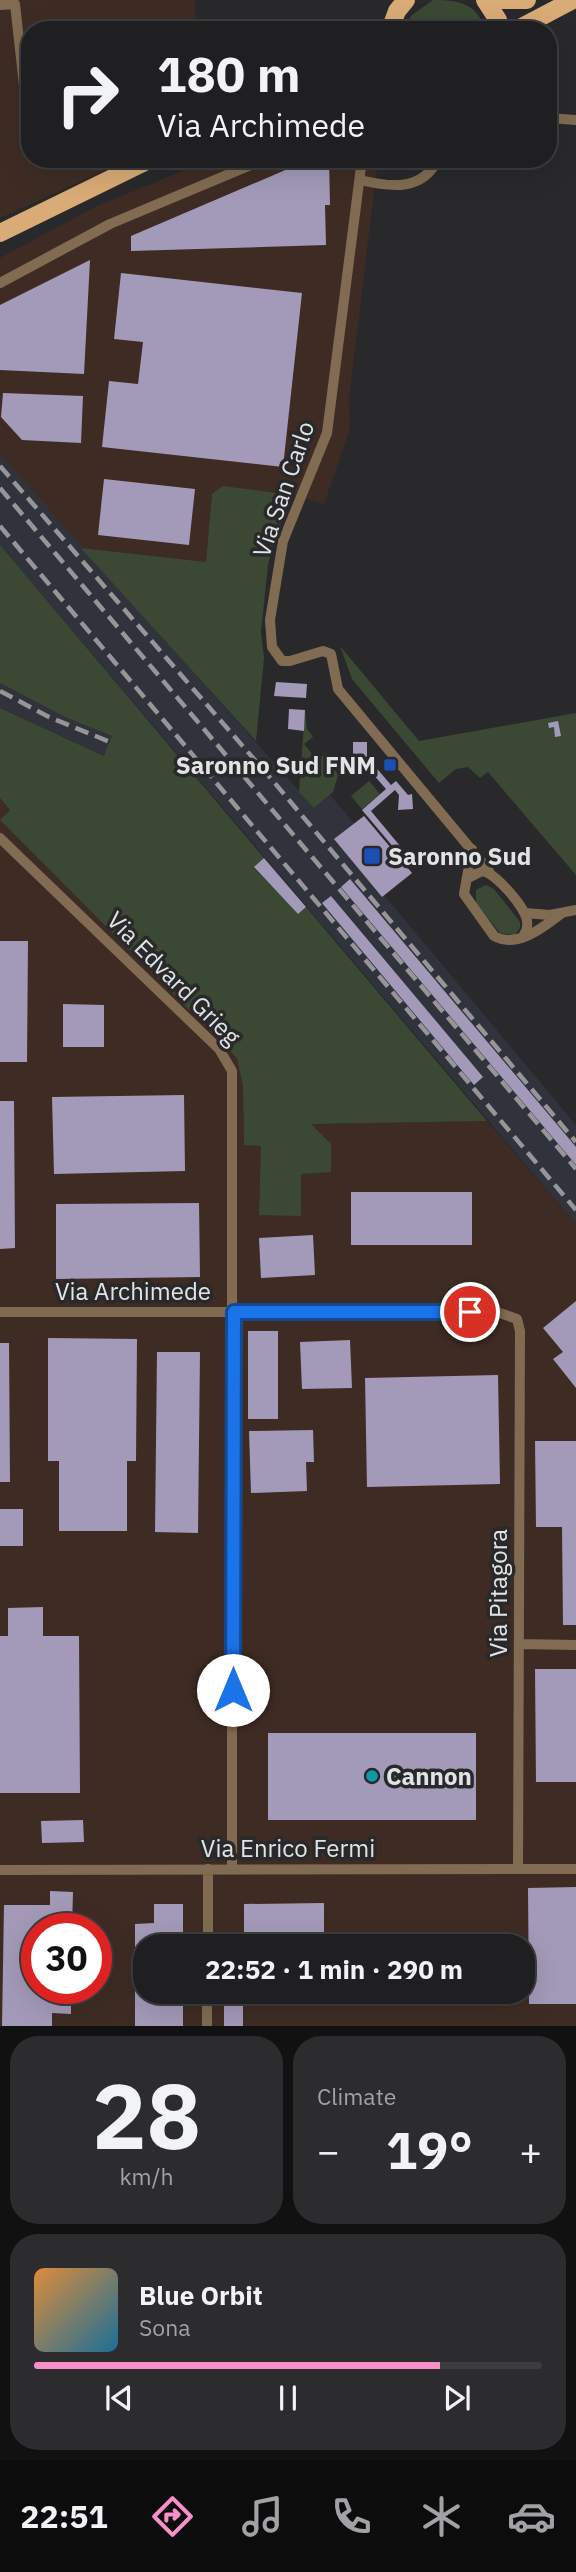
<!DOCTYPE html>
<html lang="en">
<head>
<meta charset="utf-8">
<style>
	body { margin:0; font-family:"IBM Plex Sans",sans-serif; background:#2c2c2e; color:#f1f3f6; height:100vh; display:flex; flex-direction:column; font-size:26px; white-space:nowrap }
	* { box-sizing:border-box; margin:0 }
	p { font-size:23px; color:#a1a2a5 }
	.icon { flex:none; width:38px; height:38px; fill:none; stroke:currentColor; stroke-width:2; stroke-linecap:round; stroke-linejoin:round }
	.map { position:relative; height:2026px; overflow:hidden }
	.side { display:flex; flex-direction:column; gap:10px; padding:10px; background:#111112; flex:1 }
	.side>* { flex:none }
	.top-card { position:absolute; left:21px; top:21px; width:536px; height:147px; border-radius:28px; box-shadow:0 7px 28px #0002,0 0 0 2px #3c3d3f; background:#1f1f21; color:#f1f3f6; overflow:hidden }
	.speed { position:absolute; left:21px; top:1913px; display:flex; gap:14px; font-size:35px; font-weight:700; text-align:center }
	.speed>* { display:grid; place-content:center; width:91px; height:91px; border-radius:50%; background:#1f1f21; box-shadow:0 7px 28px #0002,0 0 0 2px #3c3d3f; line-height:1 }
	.speed .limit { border:10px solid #d22; background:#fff; color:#111 }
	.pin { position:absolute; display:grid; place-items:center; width:60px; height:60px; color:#fff; margin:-30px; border:4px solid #fff; border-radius:50%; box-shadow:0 2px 7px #0007 }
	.me { position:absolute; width:77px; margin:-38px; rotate:0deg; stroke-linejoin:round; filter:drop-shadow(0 0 5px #0008) }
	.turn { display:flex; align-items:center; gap:24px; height:147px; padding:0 21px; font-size:32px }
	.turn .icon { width:91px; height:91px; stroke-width:2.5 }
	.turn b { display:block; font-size:49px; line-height:60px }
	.big { font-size:52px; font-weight:700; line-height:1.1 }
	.side .card { flex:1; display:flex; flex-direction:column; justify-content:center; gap:10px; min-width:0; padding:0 24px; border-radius:28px; background:#2c2c2e }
	.side .dial { align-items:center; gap:0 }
	.dial b { font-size:91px; line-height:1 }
	.song { display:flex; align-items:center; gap:21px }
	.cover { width:84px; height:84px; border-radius:10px; background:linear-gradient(135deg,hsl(30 70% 55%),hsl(200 70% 35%)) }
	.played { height:7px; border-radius:4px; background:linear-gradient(90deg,#f98fc9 80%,#3c3d3f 80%) }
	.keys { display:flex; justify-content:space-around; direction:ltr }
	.heat { display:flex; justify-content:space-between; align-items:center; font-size:38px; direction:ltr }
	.side .tiles { flex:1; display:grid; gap:10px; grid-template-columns:1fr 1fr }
	.card:last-child { grid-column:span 2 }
	.trip { position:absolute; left:133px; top:1934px; width:402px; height:70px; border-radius:28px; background:#1f1f21; box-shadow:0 7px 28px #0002,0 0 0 2px #3c3d3f; font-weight:700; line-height:70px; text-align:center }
	.dock { display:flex; height:112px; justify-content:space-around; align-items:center; background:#0c0c0d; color:#a1a2a5 }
	.dock .icon { width:49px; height:49px }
	.dock .selected { color:#f98fc9 }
	.dock b { font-size:32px; color:#f1f3f6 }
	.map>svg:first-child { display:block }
</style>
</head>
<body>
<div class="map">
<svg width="576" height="2026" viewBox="0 0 576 2026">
	<rect width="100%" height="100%" fill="#29292c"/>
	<!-- industrial -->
	<path fill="#3e2c24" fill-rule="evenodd" d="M0,0h195l1,30h-166v129h100l-130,59z
		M212,159h166l-29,239 1,30 -26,76 -43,-12 -69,2 -6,68 -125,-14 -81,-94v-196l97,-52z
		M0,798l10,12 -9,11 236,237 6,28 1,58 17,1 40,28 9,-49 177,-3 89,103v802h-576zM37,1928h59v60h-59zM145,1946h378v46h-378z"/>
	<!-- built -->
	<path fill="#31333c" d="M0,454l314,354 16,-13 24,28 10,-7 48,57 -28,22 192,230v99l-576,-679z
		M0,683l65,34 47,19 -7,20 -105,-48z"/>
	<!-- green -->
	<path fill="#3b4934" d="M433,0c24,0 45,3 52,30h-81l7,-14z
		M223,486l69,9 -18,46 -6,24 -7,67 3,26 -8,83 -175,-193 125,14 6,-68z
		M0,545l264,313 -10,10 44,45 8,-6 181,214 -176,3 20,20v28l-30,2v42l-42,-1 2,-69 -17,-1 -1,-59 -6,-28 -237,-238 10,-10 -10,-12v-90l104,48 8,-20 -47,-19 -65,-34z
		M340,646l79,95 157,-28v162l-88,-103 -8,6 -12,-11 -12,2 -17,14 -87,-104z
		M305,710l2,19 6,8 -9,7 13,16 9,-7 12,22 -5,17 -19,16 -15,-16z
		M369,781l11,13 -18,15 -11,-13z
		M486,885l8,4 26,33v6l-5,7 -15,-2 -24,-30v-13z"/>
	<!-- building -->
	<path fill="#a29ab8" d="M311,159h18l1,46h-5l1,40 -195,6v-15z
		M90,260l-6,114 -84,-4v-65z
		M121,273l181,20 -19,174 -181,-20 7,-66 29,3 5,-42 -29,-3z
		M3,393l80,3 -2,47 -59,-3 -21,-23z
		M104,479l91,10 -6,56 -91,-10z
		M276,682l31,2 -1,14 -32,-2z
		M289,709l16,1 -1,21 -16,-2z
		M558,721l3,15 -6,1 -1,-10 -5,1 -1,-5z
		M353,742h14v15l24,28 5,-4 12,14 4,-1 1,15 -15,1 1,-15 -4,-5 -24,21 34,41 -5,3 -38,-45 24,-21 -28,-32h-5z
		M364,816l48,57 -30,24 -48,-58z
		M264,858l42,49 -8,7 -44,-47z
		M350,879l226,268v18l-235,-278z
		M331,896l152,181 -9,8 -152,-182z
		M0,941h28l-1,121h-27z
		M63,1004l41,1v42h-41z
		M184,1095l1,76 -131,3 -2,-77z
		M0,1101h14l1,147 -15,1z
		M351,1192h121v53h-121z
		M199,1203l1,74 -144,2v-75z
		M313,1235l2,40 -54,3 -2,-40z
		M576,1301v87l-23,-29 10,-7 -20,-24z
		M248,1331h30v88h-30z
		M48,1338l89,1 -1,122h-9v70h-68v-70h-11z
		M350,1340l2,48 -50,1 -2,-47z
		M0,1343h9l1,139h-10z
		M157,1352h43l-2,181 -43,-1z
		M498,1375l2,109 -133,3 -2,-109z
		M313,1430l1,32h-8l1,29 -56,2 -2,-62z
		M535,1441h41v184h-13l-1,-98h-26z
		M0,1509h23v37h-23z
		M43,1607v29h36l1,157h-80v-157h8v-28z
		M535,1669h41v113h-40z
		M268,1733h208v87h-208z
		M83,1820l1,22 -42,1 -1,-22z
		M576,1887v117h-47l-1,-116z
		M50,1891l23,1 -1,36h-35v60h34v26l-19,-1v13h-50l2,-121h46z
		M324,1903v43h-80v-42z
		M154,1904h29v42h-38v46h38v34h-48v-102l19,-1z
		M224,2004h19v22h-19z"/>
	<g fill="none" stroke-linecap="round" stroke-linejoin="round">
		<!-- street -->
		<path stroke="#816b52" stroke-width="10" d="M0,5l15,-1 15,136
			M548,118l28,2
			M362,159l-35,274 -44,108 -13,79 2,27 10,14h8l33,-10 8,3 7,35 151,182
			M360,180c30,7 62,12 78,-21
			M0,283l110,-59 155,-65
			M0,838l219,211 13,22v798
			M472,849l-8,45 30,42c23,13 50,-9 68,-23
			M468,878l14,-7c13,1 44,37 45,50 1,7 -1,11 -5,17
			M525,913l25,2 26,-5
			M0,1312h497l20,7 3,12 -2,538
			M519,1644l57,1
			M0,1870l576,-1
			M208,1946v-77
			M207,2026v-34"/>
		<!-- primary -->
		<path stroke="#d9ab76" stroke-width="18" d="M485,0l13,20 2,10
			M502,0h25
			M390,30l7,-19 9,-11
			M516,30l57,-30
			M0,233l151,-74"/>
		<!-- rail -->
		<path stroke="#969699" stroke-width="4.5" stroke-dasharray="14 7" stroke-linecap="butt" d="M0,466l273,315 303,361
			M0,488l576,681
			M0,526l576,684
			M0,691l49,26 61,25"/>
	</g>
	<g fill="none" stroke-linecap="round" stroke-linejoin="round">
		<defs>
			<path id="route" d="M233,1690l1,-378h236"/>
		</defs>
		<!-- route casing -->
		<use href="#route" stroke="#114b97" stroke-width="18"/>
		<!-- route -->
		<use href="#route" stroke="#1a73e8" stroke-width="12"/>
	</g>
	<!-- markers -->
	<g fill="#1a4fb4" stroke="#29292c" stroke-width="2.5">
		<rect x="383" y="758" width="14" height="14" rx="3.5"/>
		<rect x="363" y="847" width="18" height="18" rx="3.5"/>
	</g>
	<circle fill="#0f9aa8" stroke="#29292c" stroke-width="2.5" cx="372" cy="1776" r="7"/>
	<g text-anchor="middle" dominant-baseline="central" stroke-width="7" stroke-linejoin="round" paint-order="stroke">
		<!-- street labels -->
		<g font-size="24" fill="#e2e3e5" stroke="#29292c">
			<text transform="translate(283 489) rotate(-71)">Via San Carlo</text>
			<text transform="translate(174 978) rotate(45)">Via Edvard Grieg</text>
			<text x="133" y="1291">Via Archimede</text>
			<text transform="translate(498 1593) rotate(-90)">Via Pitagora</text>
			<text x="288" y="1848">Via Enrico Fermi</text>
		</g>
		<!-- poi labels -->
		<g font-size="24" font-weight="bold" fill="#e2e3e5" stroke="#29292c" text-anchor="start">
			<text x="376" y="765" text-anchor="end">Saronno Sud FNM</text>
			<text x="388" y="856">Saronno Sud</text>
			<text x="386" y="1776">Cannon</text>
		</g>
	</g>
</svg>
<div class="speed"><div class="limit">30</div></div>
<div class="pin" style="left:470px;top:1312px;background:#d93025"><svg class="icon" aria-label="arrive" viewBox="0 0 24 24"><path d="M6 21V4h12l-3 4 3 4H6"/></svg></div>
<svg class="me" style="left:233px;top:1690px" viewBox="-20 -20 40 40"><circle r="19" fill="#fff"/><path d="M0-13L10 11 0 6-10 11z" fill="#1a73e8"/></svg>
<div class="trip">22:52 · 1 min · 290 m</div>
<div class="top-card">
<div class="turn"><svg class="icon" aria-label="right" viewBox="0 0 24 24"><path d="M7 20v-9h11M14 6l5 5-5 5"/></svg><div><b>180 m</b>Via Archimede</div></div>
</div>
</div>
<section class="side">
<div class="tiles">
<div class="card dial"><b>28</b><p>km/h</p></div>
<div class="card"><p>Climate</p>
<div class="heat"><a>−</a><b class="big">19°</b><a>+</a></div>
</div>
<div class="card">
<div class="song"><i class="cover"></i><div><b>Blue Orbit</b><p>Sona</p></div></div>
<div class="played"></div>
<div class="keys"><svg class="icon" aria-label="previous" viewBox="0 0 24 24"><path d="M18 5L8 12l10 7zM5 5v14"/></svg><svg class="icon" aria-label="pause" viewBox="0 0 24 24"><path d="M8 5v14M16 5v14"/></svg><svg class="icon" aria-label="next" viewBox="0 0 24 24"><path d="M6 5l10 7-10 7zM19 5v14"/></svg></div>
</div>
</div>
</section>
<nav class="dock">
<b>22:51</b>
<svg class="icon selected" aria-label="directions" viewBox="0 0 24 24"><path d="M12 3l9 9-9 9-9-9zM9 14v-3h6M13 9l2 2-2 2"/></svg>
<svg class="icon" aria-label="music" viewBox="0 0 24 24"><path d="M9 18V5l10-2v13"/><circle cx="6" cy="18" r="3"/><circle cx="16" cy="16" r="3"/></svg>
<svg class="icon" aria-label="phone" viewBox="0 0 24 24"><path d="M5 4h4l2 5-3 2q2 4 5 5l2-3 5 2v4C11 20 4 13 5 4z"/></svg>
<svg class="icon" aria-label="climate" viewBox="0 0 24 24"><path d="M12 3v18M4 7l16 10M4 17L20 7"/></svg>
<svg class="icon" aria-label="car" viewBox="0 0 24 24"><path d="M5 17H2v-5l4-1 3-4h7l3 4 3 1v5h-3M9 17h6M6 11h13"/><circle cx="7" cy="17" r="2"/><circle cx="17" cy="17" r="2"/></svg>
</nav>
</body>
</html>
